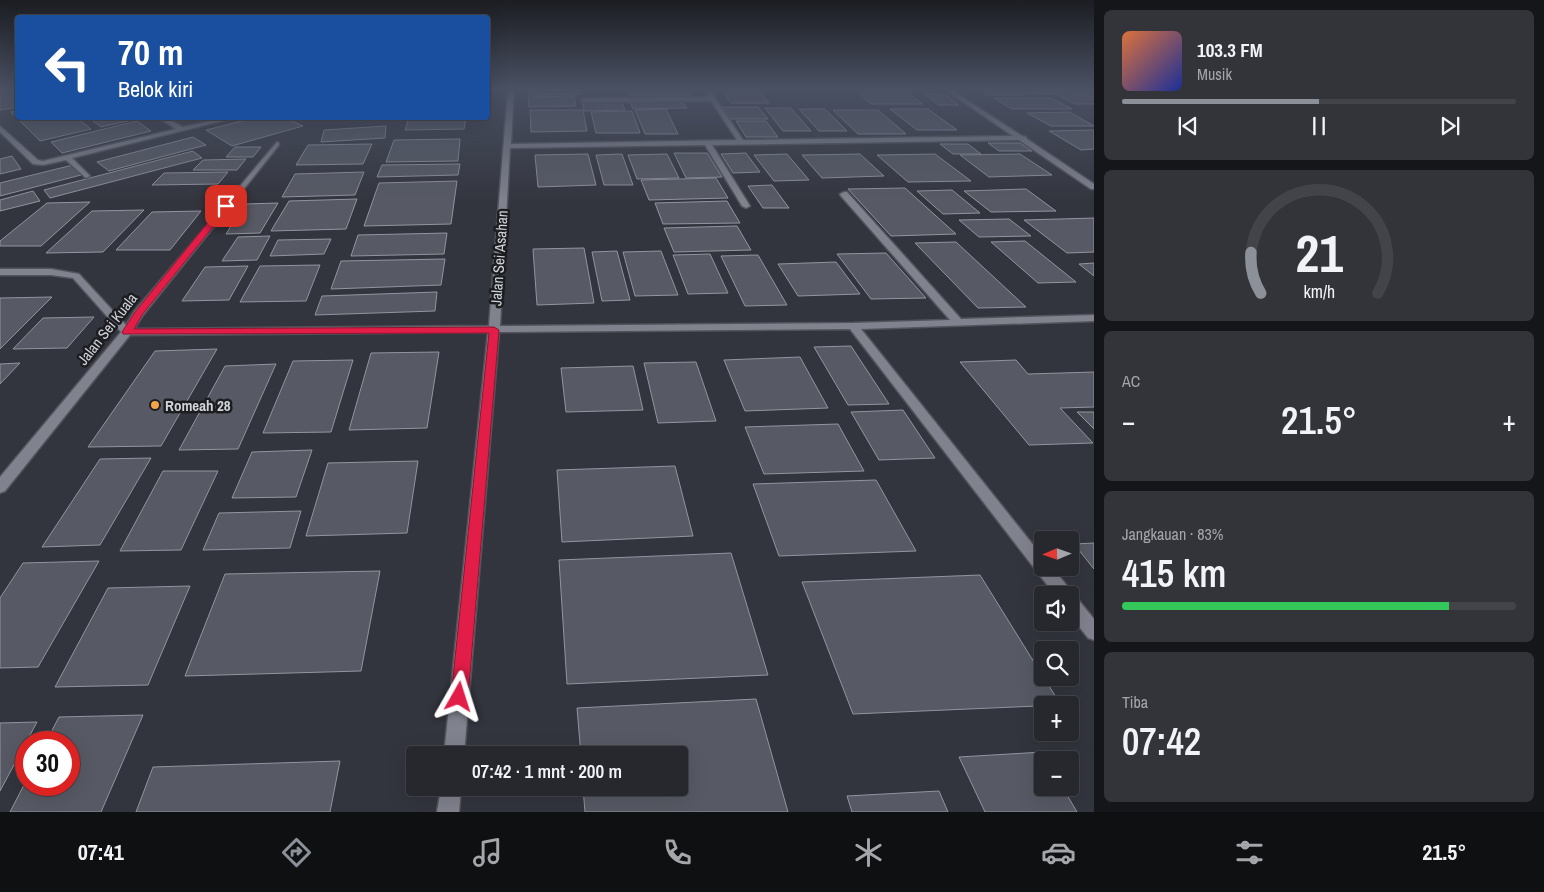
<!DOCTYPE html>
<html lang="id">
<head>
<meta charset="utf-8">
<style>
	body { margin:0; font-family:"Archivo Narrow",sans-serif; background:#32343a; color:#f1f3f6; height:100vh; display:flex; flex-direction:column; font-size:19px; white-space:nowrap }
	* { box-sizing:border-box; margin:0 }
	p { font-size:16px; color:#a4a6aa }
	.icon { flex:none; width:28px; height:28px; fill:none; stroke:currentColor; stroke-width:2; stroke-linecap:round; stroke-linejoin:round }
	.map { position:relative; flex:1; overflow:hidden }
	.side { display:flex; flex-direction:column; gap:10px; padding:10px; background:#151619; width:450px }
	.side>* { flex:none }
	.top-card { position:absolute; left:15px; top:15px; width:475px; height:105px; border-radius:5px; box-shadow:0 5px 20px #0002,0 0 0 1px #42444a; background:#1a4fa0; color:#fff; overflow:hidden }
	.needle { width:32px; rotate:268deg }
	.tools { position:absolute; left:1034px; top:531px; display:grid; gap:10px }
	.tools a { display:grid; place-items:center; width:45px; height:45px; border-radius:5px; background:#26282e; box-shadow:0 5px 20px #0002,0 0 0 1px #42444a; font-size:25px }
	.speed { position:absolute; left:15px; top:731px; display:flex; gap:10px; font-size:25px; font-weight:700; text-align:center }
	.speed>* { display:grid; place-content:center; width:65px; height:65px; border-radius:50%; background:#26282e; box-shadow:0 5px 20px #0002,0 0 0 1px #42444a; line-height:1 }
	.speed .limit { border:8px solid #d22; background:#fff; color:#111 }
	.pin { position:absolute; display:grid; place-items:center; width:42px; height:42px; color:#fff; margin:-21px; border-radius:10px; box-shadow:0 2px 8px #0006 }
	.me { position:absolute; width:55px; margin:-28px; rotate:6deg; stroke-linejoin:round; filter:drop-shadow(0 0 4px #0008) }
	.turn { display:flex; align-items:center; gap:18px; height:105px; padding:0 20px; font-size:22px }
	.turn .icon { width:65px; height:65px; stroke-width:2.5 }
	.turn b { display:block; font-size:35px; line-height:42px }
	.big { font-size:38px; font-weight:600; line-height:1.1 }
	.side .tile { flex:1; display:flex; flex-direction:column; justify-content:center; gap:8px; min-width:0; padding:0 18px; border-radius:8px; background:#32343a }
	.side .dial { align-items:center; gap:0 }
	.dial svg { height:130px; overflow:visible; fill:none; stroke:#42444a; stroke-width:7; stroke-linecap:round; text-anchor:middle }
	.dial text { fill:#f1f3f6; stroke:none }
	.song { display:flex; align-items:center; gap:15px }
	.cover { width:60px; height:60px; border-radius:8px; background:linear-gradient(135deg,hsl(20 70% 55%),hsl(230 70% 35%)) }
	.played { height:5px; border-radius:2px; background:linear-gradient(90deg,#8c9099 50%,#42444a 50%) }
	.keys { display:flex; justify-content:space-around; direction:ltr }
	.heat { display:flex; justify-content:space-between; align-items:center; font-size:28px; direction:ltr }
	.charge { height:8px; border-radius:4px; background:linear-gradient(90deg,#34c759 83%,#42444a 0) }
	.trip { position:absolute; left:406px; top:746px; width:282px; height:50px; border-radius:5px; background:#26282e; box-shadow:0 5px 20px #0002,0 0 0 1px #42444a; font-weight:600; line-height:50px; text-align:center }
	.menu { display:flex; height:80px; justify-content:space-around; align-items:center; background:#0f1012; color:#a4a6aa }
	.menu .icon { width:35px; height:35px }
	.menu .active { color:#8c9099 }
	.menu b { font-size:22px; color:#f1f3f6 }
	main { display:flex; flex:1; min-height:0 }
	.map>svg:first-child { display:block }
</style>
</head>
<body>
<main>
<div class="map">
<svg width="1094" height="812" viewBox="0 0 1094 812">
	<rect width="100%" height="100%" fill="#33353e"/>
	<!-- building -->
	<path fill="#575a64" stroke="#92949f" d="M0,89h18v18l-18,3z
		M530,89h50l1,5 -51,1z
		M627,89h60l4,7h-60z
		M978,89h34l12,6h-35z
		M1016,89h28l10,5h-28z
		M1046,89h23l25,12v3h-19z
		M1075,89h19v10z
		M723,92h37l9,11h-38z
		M857,92h50l16,12h-52z
		M925,94l21,1 13,10h-21z
		M574,96l2,10 -47,1 -1,-10z
		M994,98h57l21,11h-60z
		M621,100l4,10 -41,1 -2,-10z
		M630,101h52l5,7 -54,1z
		M722,107h36l10,12h-37z
		M765,108h26l20,23h-28z
		M666,109l12,25h-33l-10,-24z
		M799,109h26l22,22h-28z
		M890,109h38l29,21h-40z
		M530,110h53l4,21 -56,1z
		M833,110h45l28,24h-48z
		M18,111v7h59l14,11 -51,12 -29,-29z
		M632,111l8,22h-44l-5,-21z
		M1070,112l24,14h-43l-24,-13z
		M89,118h52l-40,9z
		M254,118h31l18,8 -71,20 -26,-16z
		M409,118h57l-2,11 -59,1z
		M137,121l14,10 -89,22 -11,-11z
		M736,121h30l12,16h-32z
		M386,126l-1,12 -64,4 3,-12z
		M1094,130v19l-13,1 -32,-19z
		M193,137l13,8 -97,26 -12,-9z
		M460,139l-2,22 -72,1 8,-22z
		M988,143h32l12,8h-33z
		M372,144l-9,20 -67,1 12,-20z
		M940,144h28l13,10h-28z
		M235,147h26l-8,10h-27z
		M193,151l9,7 -152,40 -6,-8z
		M674,153h33l15,24 -36,1z
		M746,153l14,19 -27,1 -12,-19z
		M588,154l8,31 -58,2 -3,-32z
		M622,154l11,31h-29l-8,-30z
		M667,154l12,24 -42,1 -9,-24z
		M787,154l22,26 -35,1 -20,-26z
		M860,154l24,22 -62,2 -20,-23z
		M935,154l36,27 -63,1 -31,-27z
		M1020,154l32,21 -63,2 -29,-22z
		M12,156l9,13 -21,5v-15z
		M246,159l-9,11h-44l10,-10z
		M460,164l-2,11 -81,2 5,-12z
		M73,165l8,10 -81,21v-13z
		M228,172l-10,12 -66,1 12,-12z
		M364,172l-9,23 -73,2 13,-23z
		M716,178l12,20 -79,2 -8,-20z
		M457,181l-6,43 -87,2 15,-43z
		M772,185l17,23h-26l-15,-22z
		M905,188l51,46 -65,2 -43,-47z
		M1026,189l30,22 -65,1 -27,-21z
		M952,190l28,23 -37,1 -26,-23z
		M33,191l7,10 -40,10v-11z
		M357,199l-11,30 -75,2 18,-30z
		M727,201l13,22 -77,1 -8,-21z
		M90,202l-49,44h-41v-5l47,-38z
		M278,203l-18,30 -34,1 19,-30z
		M144,210l-41,42 -57,1 46,-42z
		M201,211l-31,39h-54l36,-38z
		M1094,218v34l-27,1 -43,-33z
		M1009,219l22,17 -52,1 -20,-17z
		M737,226l14,24 -77,2 -10,-24z
		M447,233l-3,21 -93,2 7,-21z
		M270,236l-13,24 -35,1 16,-24z
		M331,239l-7,15 -54,2 8,-16z
		M1025,241l51,41 -38,1 -47,-41z
		M956,242l70,65 -48,1 -63,-65z
		M584,248l10,55 -57,2 -4,-56z
		M617,251l13,49 -28,1 -10,-49z
		M661,251l17,44 -43,1 -12,-44z
		M886,253l40,45 -55,1 -34,-45z
		M710,254l18,39 -40,1 -15,-39z
		M758,255l29,50 -42,1 -24,-50z
		M445,259l-4,26 -110,4 10,-28z
		M836,262l24,32 -62,2 -20,-32z
		M1094,263v13l-15,-12z
		M320,265l-14,36 -66,1 20,-36z
		M248,266l-19,34 -47,1 23,-34z
		M437,292l-2,19 -120,4 7,-19z
		M52,297l-52,52v-51z
		M94,317l-27,31 -54,1 30,-31z
		M851,346l38,58 -41,1 -34,-58z
		M217,349l-56,97 -73,1 67,-96z
		M439,352l-12,76 -78,2 22,-77z
		M800,357l28,51 -83,3 -21,-51z
		M353,360l-22,72 -68,1 30,-72z
		M1016,360l12,14 66,-2v35l-34,1 33,35 -64,2 -69,-83z
		M696,362l20,59 -58,2 -14,-60z
		M20,363l-20,21v-20z
		M276,364l-38,85 -59,1 46,-84z
		M633,366l10,44 -77,2 -5,-44z
		M903,410l32,48 -56,2 -28,-48z
		M1077,412h17v17z
		M838,424l26,47 -100,3 -19,-47z
		M312,450l-16,47 -64,1 20,-46z
		M151,458l-51,87 -58,2 58,-88z
		M418,461l-11,72 -101,3 22,-73z
		M675,466l18,70 -131,6 -5,-72z
		M163,471h55l-37,79 -61,1z
		M876,480l40,71 -137,5 -26,-72z
		M301,511l-11,37 -87,2 16,-37z
		M1094,543v26l-20,-25z
		M731,553l37,122 -201,9 -8,-124z
		M99,561l-61,106 -38,1v-70l23,-35z
		M380,571l-19,100 -176,5 40,-102z
		M980,575l62,100v3h2l17,27 -208,9 -51,-132z
		M190,586l-42,99 -93,2 53,-99z
		M756,699l32,113h-203l-2,-24h97v-33h-99l-4,-47z
		M143,715l-42,97h-91l16,-31v4h43v-43h-23l13,-25z
		M37,722l-37,69v-68z
		M1043,752l5,8h-6v28h21l14,24h-92l-26,-55z
		M340,761l-10,51h-194l17,-45z
		M939,791l9,21h-96l-5,-16z"/>
	<g fill="none" stroke-linecap="round" stroke-linejoin="round">
		<defs>
			<path id="minor" d="M508,89h6l-3,55 226,-4 -26,-39 -127,1 -3,-2 3,-2 124,-1 -5,-8h6l34,51 270,-4 -69,-47h6l72,47 4,1 1,2 67,45v5h-3l-72,-49 -307,5 38,61 -4,2 -4,-2 -37,-61 -195,3 -10,178 353,-3 97,-3 -109,-124 -1,-2 4,-2h3l114,127 133,-4v6l-233,8 181,227v12h10c15,17 27,33 42,51v21l-6,-2 -18,-23v-20h-15l-205,-266 -351,3 -35,423h-20l44,-423 -358,3 -125,156 -5,2v-16l121,-145 -48,-54 -22,-3h-51v-6h51l28,5 47,51 8,-13 143,-170 2,1v2l-136,170 -9,14 355,-3z
				M159,118h7l17,9 42,-9h9l-162,40 18,18 -4,2 -20,-18 -23,5 -10,-1 -33,-32v-6l38,34 5,1 133,-32z
				M441,788h20l-2,24h-22z"/>
		</defs>
		<!-- minor casing -->
		<use href="#minor" stroke="#52535b" stroke-width="3"/>
		<!-- minor -->
		<use href="#minor" fill="#80828d" fill-rule="evenodd"/>
	</g>
	<!-- sky -->
	<linearGradient id="sky" x2="0" y2="1"><stop stop-color="#1c1d22"/><stop offset="0.44" stop-color="#4a5163"/><stop offset="1" stop-color="#4a5163" stop-opacity="0"/></linearGradient>
	<rect width="1094" height="202" fill="url(#sky)"/>
	<!-- route -->
	<path fill="#e11d48" stroke="#92132f" d="M226,203l4,3 -1,1 -87,108 -8,14 360,-2 5,3 -31,367 -3,6 -6,3 -6,-3 -2,-6 38,-364 -366,1 -1,-2 13,-20 88,-108z"/>
	<!-- markers -->
	<circle fill="#f5a345" stroke="#1c1d21" stroke-width="2" cx="155" cy="405" r="5"/>
	<g text-anchor="middle" dominant-baseline="central" stroke-width="5" stroke-linejoin="round" paint-order="stroke">
		<!-- street labels -->
		<g font-size="15" fill="#d2d3d9" stroke="#1c1d21">
			<text transform="translate(499 258) rotate(-86)">Jalan Sei Asahan</text>
			<text transform="translate(107 329) rotate(-52)">Jalan Sei Kuala</text>
		</g>
		<!-- poi labels -->
		<g font-size="15" font-weight="bold" fill="#d2d3d9" stroke="#1c1d21" text-anchor="start">
			<text x="165" y="405">Romeah 28</text>
		</g>
	</g>
</svg>
<div class="tools">
<a><svg class="needle" viewBox="-14 -14 28 28"><path d="M0-13l5 13h-10z" fill="#e53935"/><path d="M0 13l5-13h-10z" fill="#a4a6aa"/></svg></a>
<a><svg class="icon" aria-label="sound" viewBox="0 0 24 24"><path d="M4 9h4l5-4v14l-5-4H4zM17 9q2 3 0 6"/></svg></a>
<a><svg class="icon" aria-label="search" viewBox="0 0 24 24"><circle cx="10" cy="10" r="6"/><path d="M15 15l6 6"/></svg></a>
<a>+</a>
<a>−</a>
</div>
<div class="speed"><div class="limit">30</div></div>
<div class="pin" style="left:226px;top:206px;background:#d93025"><svg class="icon" aria-label="arrive" viewBox="0 0 24 24"><path d="M6 21V4h12l-3 4 3 4H6"/></svg></div>
<svg class="me" style="left:459px;top:697px" viewBox="-20 -20 40 40"><path d="M0-17L14 15 0 8-14 15z" fill="#e11d48" stroke="#fff" stroke-width="4"/></svg>
<div class="trip">07:42 · 1 mnt · 200 m</div>
<div class="top-card">
<div class="turn"><svg class="icon" aria-label="left" viewBox="0 0 24 24"><path d="M17 20v-9H6M10 6l-5 5 5 5"/></svg><div><b>70 m</b>Belok kiri</div></div>
</div>
</div>
<section class="side">
<div class="tile">
<div class="song"><i class="cover"></i><div><b>103.3 FM</b><p>Musik</p></div></div>
<div class="played"></div>
<div class="keys"><svg class="icon" aria-label="previous" viewBox="0 0 24 24"><path d="M18 5L8 12l10 7zM5 5v14"/></svg><svg class="icon" aria-label="pause" viewBox="0 0 24 24"><path d="M8 5v14M16 5v14"/></svg><svg class="icon" aria-label="next" viewBox="0 0 24 24"><path d="M6 5l10 7-10 7zM19 5v14"/></svg></div>
</div>
<div class="tile dial"><svg viewBox="0 0 100 80">
<path d="M14 69A42 42 0 1 1 86 69"/>
<path d="M14 69A42 42 0 0 1 8 44" stroke="#8c9099"/>
<text x="50" y="56" font-size="32" font-weight="700">21</text>
<text x="50" y="72" font-size="11">km/h</text>
</svg></div>
<div class="tile"><p>AC</p>
<div class="heat"><a>−</a><b class="big">21.5°</b><a>+</a></div>
</div>
<div class="tile"><p>Jangkauan · 83%</p><b class="big">415 km</b><div class="charge"></div></div>
<div class="tile"><p>Tiba</p><b class="big">07:42</b></div>
</section>
</main>
<nav class="menu">
<b>07:41</b>
<svg class="icon active" aria-label="directions" viewBox="0 0 24 24"><path d="M12 3l9 9-9 9-9-9zM9 14v-3h6M13 9l2 2-2 2"/></svg>
<svg class="icon" aria-label="music" viewBox="0 0 24 24"><path d="M9 18V5l10-2v13"/><circle cx="6" cy="18" r="3"/><circle cx="16" cy="16" r="3"/></svg>
<svg class="icon" aria-label="phone" viewBox="0 0 24 24"><path d="M5 4h4l2 5-3 2q2 4 5 5l2-3 5 2v4C11 20 4 13 5 4z"/></svg>
<svg class="icon" aria-label="climate" viewBox="0 0 24 24"><path d="M12 3v18M4 7l16 10M4 17L20 7"/></svg>
<svg class="icon" aria-label="car" viewBox="0 0 24 24"><path d="M5 17H2v-5l4-1 3-4h7l3 4 3 1v5h-3M9 17h6M6 11h13"/><circle cx="7" cy="17" r="2"/><circle cx="17" cy="17" r="2"/></svg>
<svg class="icon" aria-label="filters" viewBox="0 0 24 24"><path d="M4 7h16M4 17h16"/><circle cx="9" cy="7" r="2"/><circle cx="15" cy="17" r="2"/></svg>
<b>21.5°</b>
</nav>
</body>
</html>
